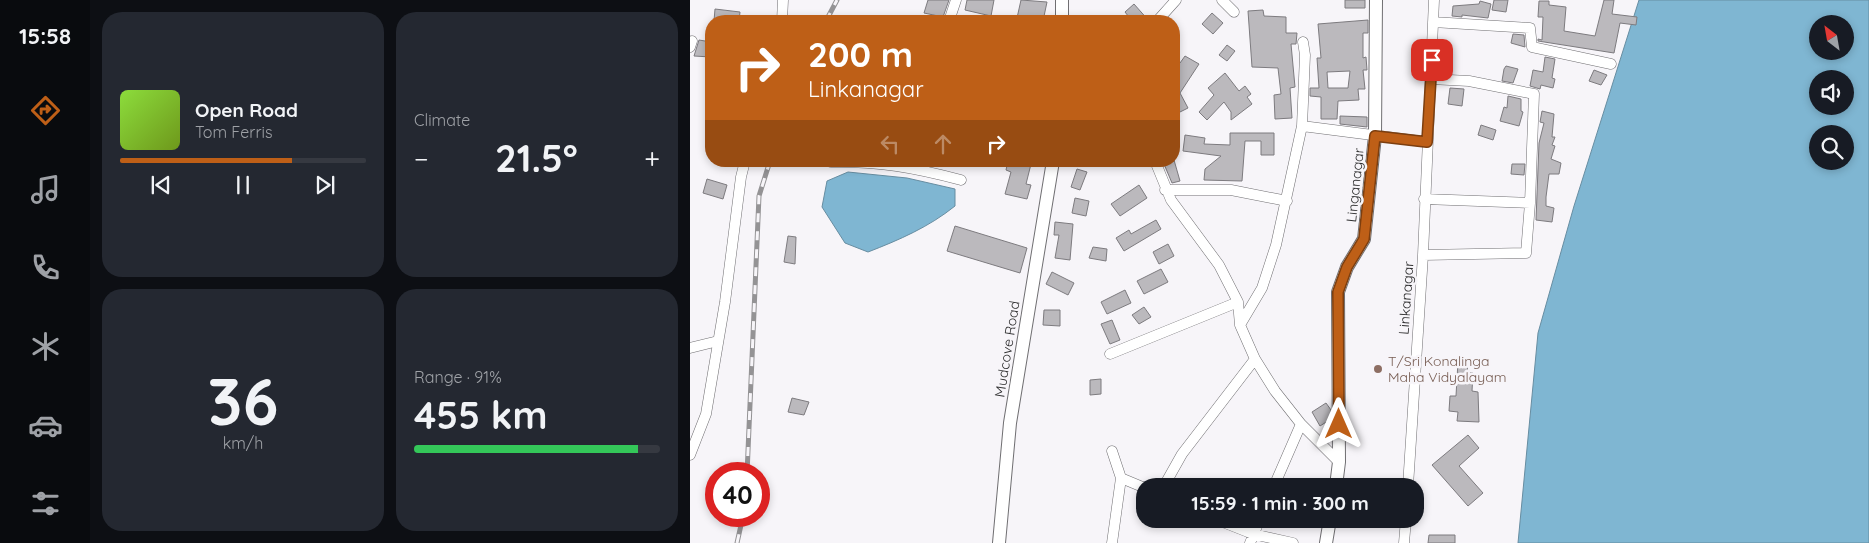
<!DOCTYPE html>
<html lang="en">
<head>
<meta charset="utf-8">
<style>
	body { margin:0; font-family:Quicksand,sans-serif; background:#242831; color:#f1f3f6; height:100vh; display:flex; flex-direction:column; font-size:19px; white-space:nowrap }
	* { box-sizing:border-box; margin:0 }
	p { font-size:16px; color:#9ea1a6 }
	.icon { flex:none; width:28px; height:28px; fill:none; stroke:currentColor; stroke-width:2; stroke-linecap:round; stroke-linejoin:round }
	.map { position:relative; flex:1; overflow:hidden }
	.sheet { display:flex; flex-direction:column; gap:12px; padding:12px; background:#0d0f14; width:600px }
	.sheet>* { flex:none }
	.banner { position:absolute; left:15px; top:15px; width:475px; height:152px; border-radius:20px; box-shadow:0 2px 8px #0003; background:#be5f17; color:#fff; overflow:hidden }
	.needle { width:32px; rotate:329deg }
	.buttons { position:absolute; left:1119px; top:15px; display:grid; gap:10px }
	.buttons a { display:grid; place-items:center; width:45px; height:45px; border-radius:50%; background:#171b24; box-shadow:0 2px 8px #0003; font-size:25px }
	.speed { position:absolute; left:15px; top:462px; display:flex; gap:10px; font-size:25px; font-weight:700; text-align:center }
	.speed>* { display:grid; place-content:center; width:65px; height:65px; border-radius:50%; background:#171b24; box-shadow:0 2px 8px #0003; line-height:1 }
	.speed .limit { border:8px solid #d22; background:#fff; color:#111 }
	.pin { position:absolute; display:grid; place-items:center; width:42px; height:42px; color:#fff; margin:-21px; border-radius:10px; box-shadow:0 2px 8px #0006 }
	.me { position:absolute; width:55px; margin:-28px; rotate:0deg; stroke-linejoin:round; filter:drop-shadow(0 0 4px #0008) }
	.turn { display:flex; align-items:center; gap:18px; height:105px; padding:0 20px; font-size:22px }
	.turn .icon { width:65px; height:65px; stroke-width:2.5 }
	.turn b { display:block; font-size:35px; line-height:42px }
	.lanes { display:flex; align-items:center; height:48px; padding:0 20px; background:#0003; justify-content:center; gap:25px; direction:ltr }
	.lanes .off { opacity:.35 }
	.big { font-size:38px; font-weight:700; line-height:1.1 }
	.sheet .widget { flex:1; display:flex; flex-direction:column; justify-content:center; gap:8px; min-width:0; padding:0 18px; border-radius:20px; background:#242831 }
	.sheet .dial { align-items:center; gap:0 }
	.dial b { font-size:65px; line-height:1 }
	.song { display:flex; align-items:center; gap:15px }
	.cover { width:60px; height:60px; border-radius:8px; background:linear-gradient(135deg,hsl(90 70% 55%),hsl(80 70% 35%)) }
	.played { height:5px; border-radius:2px; background:linear-gradient(90deg,#be5f17 70%,#363941 70%) }
	.keys { display:flex; justify-content:space-around; direction:ltr }
	.heat { display:flex; justify-content:space-between; align-items:center; font-size:28px; direction:ltr }
	.charge { height:8px; border-radius:4px; background:linear-gradient(90deg,#34c759 91%,#363941 0) }
	.sheet .tiles { flex:1; display:grid; gap:12px; grid-template-columns:repeat(2,1fr) }
	.trip { position:absolute; left:446px; top:478px; width:288px; height:50px; border-radius:20px; background:#171b24; box-shadow:0 2px 8px #0003; font-weight:700; line-height:50px; text-align:center }
	main { display:flex; flex:1; min-height:0 }
	.tabs { display:flex; flex-direction:column; width:90px; justify-content:space-around; align-items:center; background:#090b0e; color:#9ea1a6 }
	.tabs .icon { width:35px; height:35px }
	.tabs .on { color:#be5f17 }
	.tabs b { font-size:22px; color:#f1f3f6 }
	.map>svg:first-child { display:block }
</style>
</head>
<body>
<main>
<nav class="tabs">
<b>15:58</b>
<svg class="icon on" aria-label="directions" viewBox="0 0 24 24"><path d="M12 3l9 9-9 9-9-9zM9 14v-3h6M13 9l2 2-2 2"/></svg>
<svg class="icon" aria-label="music" viewBox="0 0 24 24"><path d="M9 18V5l10-2v13"/><circle cx="6" cy="18" r="3"/><circle cx="16" cy="16" r="3"/></svg>
<svg class="icon" aria-label="phone" viewBox="0 0 24 24"><path d="M5 4h4l2 5-3 2q2 4 5 5l2-3 5 2v4C11 20 4 13 5 4z"/></svg>
<svg class="icon" aria-label="climate" viewBox="0 0 24 24"><path d="M12 3v18M4 7l16 10M4 17L20 7"/></svg>
<svg class="icon" aria-label="car" viewBox="0 0 24 24"><path d="M5 17H2v-5l4-1 3-4h7l3 4 3 1v5h-3M9 17h6M6 11h13"/><circle cx="7" cy="17" r="2"/><circle cx="17" cy="17" r="2"/></svg>
<svg class="icon" aria-label="filters" viewBox="0 0 24 24"><path d="M4 7h16M4 17h16"/><circle cx="9" cy="7" r="2"/><circle cx="15" cy="17" r="2"/></svg>
</nav>
<section class="sheet">
<div class="tiles">
<div class="widget">
<div class="song"><i class="cover"></i><div><b>Open Road</b><p>Tom Ferris</p></div></div>
<div class="played"></div>
<div class="keys"><svg class="icon" aria-label="previous" viewBox="0 0 24 24"><path d="M18 5L8 12l10 7zM5 5v14"/></svg><svg class="icon" aria-label="pause" viewBox="0 0 24 24"><path d="M8 5v14M16 5v14"/></svg><svg class="icon" aria-label="next" viewBox="0 0 24 24"><path d="M6 5l10 7-10 7zM19 5v14"/></svg></div>
</div>
<div class="widget"><p>Climate</p>
<div class="heat"><a>−</a><b class="big">21.5°</b><a>+</a></div>
</div>
<div class="widget dial"><b>36</b><p>km/h</p></div>
<div class="widget"><p>Range · 91%</p><b class="big">455 km</b><div class="charge"></div></div>
</div>
</section>
<div class="map">
<svg width="1179" height="543" viewBox="0 0 1179 543">
	<rect width="100%" height="100%" fill="#f7f5f9"/>
	<!-- water -->
	<path fill="#7fb6d2" stroke="#678da1" fill-rule="evenodd" d="M949,0h230v543h-351l20,-210 36,-127zM1128,24h27v27h-27zM1128,79h27v27h-27zM1128,134h27v27h-27z
		M158,172l59,6 48,11v17c-26,21 -56,34 -87,46l-23,-9 -23,-36 5,-26z"/>
	<!-- building -->
	<path fill="#bbb9bd" stroke="#7d7b7f" fill-rule="evenodd" d="M238,0h21l-6,17 -19,-4z
		M277,0h27l-3,16 -26,-6z
		M331,0l26,2 -4,19 -26,-3z
		M655,0h20v8h-20z
		M804,0h14l-2,12 -14,-2z
		M914,0h10l-2,14 25,3 -1,8 -16,-2 -6,30 -76,-12v-2l4,1 1,-23h-5l1,-16h10v4l17,2 -2,24 31,5z
		M790,1l11,3 -3,14 -26,-3v2l-10,-1 1,-10 26,-2z
		M444,4l15,17h-17l-7,-9z
		M25,9l25,3 -1,9h-25z
		M573,10l1,6 22,1v16h11l-1,11h-5l4,43 -5,1 2,30 -17,1 -1,-24 7,-1 -3,-26 -26,-1 -4,-56z
		M522,13l11,10 -10,11 -11,-10z
		M678,20v13h-5v25l3,-1 1,13h-4l2,19h-7l1,11 -21,1 -1,18h-16v-22l-11,-1v-8h9l-2,-30h4l-3,-34zM660,71l-2,17h-20l-1,-16z
		M823,34l11,1 1,12 -14,-4z
		M9,40l12,2v15l-17,-1z
		M537,45l8,6 -8,10 -8,-6z
		M495,56l14,8 -19,29 8,15 -14,7v-58l6,6z
		M855,57l10,2 -3,19 3,1 -2,9 -12,-3 -1,4 -10,-3 3,-16 10,2z
		M816,66l12,3 -5,14 -11,-2 2,-12z
		M904,70l13,5 -6,10 -12,-4z
		M535,73l14,18 6,-5 6,8 -4,3 5,7 -21,16v-8l-7,-10 -17,18 -8,-8 15,-17 -6,-7z
		M760,88l14,1 -2,17 -14,-2z
		M818,96l13,3v12l2,1 -4,14 -19,-5 4,-14 3,1z
		M852,111l12,3 -2,23h3l-3,8 3,1 -4,13 10,4 -2,11h-10l-3,23v9l8,2 -2,14 -16,-2 3,-77 5,-20 -4,-1z
		M650,116l27,1v10l-27,-3z
		M791,125l15,5 -3,10 -15,-5z
		M540,133h44v22h-13v-14h-16l-3,40 -38,-1 1,-11 16,-13 -38,-5 2,-16 20,3 -1,6 26,1z
		M484,160l6,21 -8,2 -8,-19z
		M318,161l23,3 -5,20 5,1 -4,14 -22,-5 6,-22 -5,-2z
		M822,164h13l-1,11 -13,-1z
		M387,169l10,3 -7,18 -9,-3z
		M17,179l20,6 -4,14 -20,-6z
		M449,185l8,13 -27,18 -9,-12z
		M385,198l14,3 -3,15 -14,-3z
		M466,220l5,9 -37,22 -8,-13 13,-8 2,4z
		M365,222l18,2 -3,36 -15,-2 4,-23h-5z
		M265,226l72,22 -7,25 -73,-22z
		M98,236l8,1 -1,27 -11,-2z
		M478,244l6,12 -15,8 -6,-12z
		M403,247l14,2 -1,12 -17,-3z
		M471,269l7,13 -24,12 -7,-13z
		M362,272l22,11 -6,12 -22,-11z
		M435,290l6,13 -24,11 -6,-12z
		M454,307l7,10 -12,7 -7,-9z
		M354,310h16v16l-17,-1z
		M422,320l8,20 -10,4 -9,-20z
		M768,361l10,1 -1,11h6l-1,18 6,1 1,30 -22,-1 1,-9 -9,-1 1,-15h6z
		M411,379v15l-11,1v-15z
		M102,398l17,4 -5,13 -16,-3z
		M636,403l5,7v9l-11,7 -8,-14z
		M778,435l11,13 -20,18 24,27 -15,13 -36,-41z
		M739,535h26v8h-27z"/>
	<g fill="none" stroke-linecap="round" stroke-linejoin="round">
		<defs>
			<path id="minor" d="M532,0l12,12
				M469,19l17,-19
				M92,21l1,-21
				M259,21l7,-21
				M743,22l97,6 2,19 79,17
				M0,47l2,-6
				M612,126l3,-71 -2,-13
				M465,161l16,39 48,65 19,37 2,23 15,34 20,32 26,33 38,38
				M141,162c47,-1 85,6 130,18
				M475,190h66l56,11
				M734,199l106,4
				M733,255l103,-2 4,-50 4,-109 -65,-13 -38,-2
				M550,325l22,-37 14,-43 26,-119 125,16
				M0,348l28,-7
				M420,354l128,-52
				M0,455l16,-41 19,-112 16,-125 4,-16
				M431,478l24,10
				M474,486l18,-32 73,-95
				M584,486l27,-62
				M718,486l15,-231 11,-255
				M525,519l38,15 40,9
				M422,543l9,-65 -9,-27
				M560,543l10,-24
				M714,543l2,-24"/>
			<path id="tertiary" d="M372,0v21
				M646,486l3,-24 -1,-170 9,-25 17,-28 11,-103 1,-136
				M309,543l11,-120 43,-262
				M636,543l4,-24"/>
		</defs>
		<!-- minor casing -->
		<use href="#minor" stroke="#706f72" stroke-width="11"/>
		<!-- tertiary casing -->
		<use href="#tertiary" stroke="#706f72" stroke-width="14"/>
		<!-- minor -->
		<use href="#minor" stroke="#fff" stroke-width="10"/>
		<!-- tertiary -->
		<use href="#tertiary" stroke="#fff" stroke-width="12"/>
		<defs>
			<path id="rail" d="M136,21l11,-21
				M57,474l12,-278 11,-35
				M47,543l6,-27"/>
		</defs>
		<!-- rail casing -->
		<use href="#rail" stroke="#949395" stroke-width="5"/>
		<!-- rail -->
		<use href="#rail" stroke="#f7f5f9" stroke-width="3" stroke-dasharray="9" stroke-linecap="butt"/>
	</g>
	<g fill="none" stroke-linecap="round" stroke-linejoin="round">
		<defs>
			<path id="route" d="M649,424l-1,-132 9,-25 17,-28 11,-103 52,6 5,-82"/>
		</defs>
		<!-- route casing -->
		<use href="#route" stroke="#7c3e0f" stroke-width="12"/>
		<!-- route -->
		<use href="#route" stroke="#be5f17" stroke-width="9"/>
	</g>
	<!-- markers -->
	<circle fill="#8d6e63" stroke="#f7f5f9" stroke-width="2" cx="688" cy="369" r="5"/>
	<g text-anchor="middle" dominant-baseline="central" stroke-width="5" stroke-linejoin="round" paint-order="stroke">
		<!-- street labels -->
		<g font-size="14" fill="#2e2e2f" stroke="#f7f5f9">
			<text transform="translate(665 185) rotate(-84)">Linganagar</text>
			<text transform="translate(716 298) rotate(-86)">Linkanagar</text>
			<text transform="translate(317 349) rotate(-81)">Mudcove Road</text>
		</g>
		<!-- education labels -->
		<g font-size="14" fill="#785e54" stroke="#f7f5f9" text-anchor="start">
			<text x="698" y="361">T/Sri Konalinga<tspan x="698" dy="16">Maha Vidyalayam</tspan></text>
		</g>
	</g>
</svg>
<div class="buttons">
<a><svg class="needle" viewBox="-14 -14 28 28"><path d="M0-13l5 13h-10z" fill="#e53935"/><path d="M0 13l5-13h-10z" fill="#9ea1a6"/></svg></a>
<a><svg class="icon" aria-label="sound" viewBox="0 0 24 24"><path d="M4 9h4l5-4v14l-5-4H4zM17 9q2 3 0 6"/></svg></a>
<a><svg class="icon" aria-label="search" viewBox="0 0 24 24"><circle cx="10" cy="10" r="6"/><path d="M15 15l6 6"/></svg></a>
</div>
<div class="speed"><div class="limit">40</div></div>
<div class="pin" style="left:742px;top:60px;background:#d93025"><svg class="icon" aria-label="arrive" viewBox="0 0 24 24"><path d="M6 21V4h12l-3 4 3 4H6"/></svg></div>
<svg class="me" style="left:649px;top:424px" viewBox="-20 -20 40 40"><path d="M0-17L14 15 0 8-14 15z" fill="#be5f17" stroke="#fff" stroke-width="4"/></svg>
<div class="trip">15:59 · 1 min · 300 m</div>
<div class="banner">
<div class="turn"><svg class="icon" aria-label="right" viewBox="0 0 24 24"><path d="M7 20v-9h11M14 6l5 5-5 5"/></svg><div><b>200 m</b>Linkanagar</div></div>
<div class="lanes"><svg class="icon off" aria-label="left" viewBox="0 0 24 24"><path d="M17 20v-9H6M10 6l-5 5 5 5"/></svg><svg class="icon off" aria-label="ahead" viewBox="0 0 24 24"><path d="M12 20V5M6 11l6-6 6 6"/></svg><svg class="icon" aria-label="right" viewBox="0 0 24 24"><path d="M7 20v-9h11M14 6l5 5-5 5"/></svg></div>
</div>
</div>
</main>
</body>
</html>
